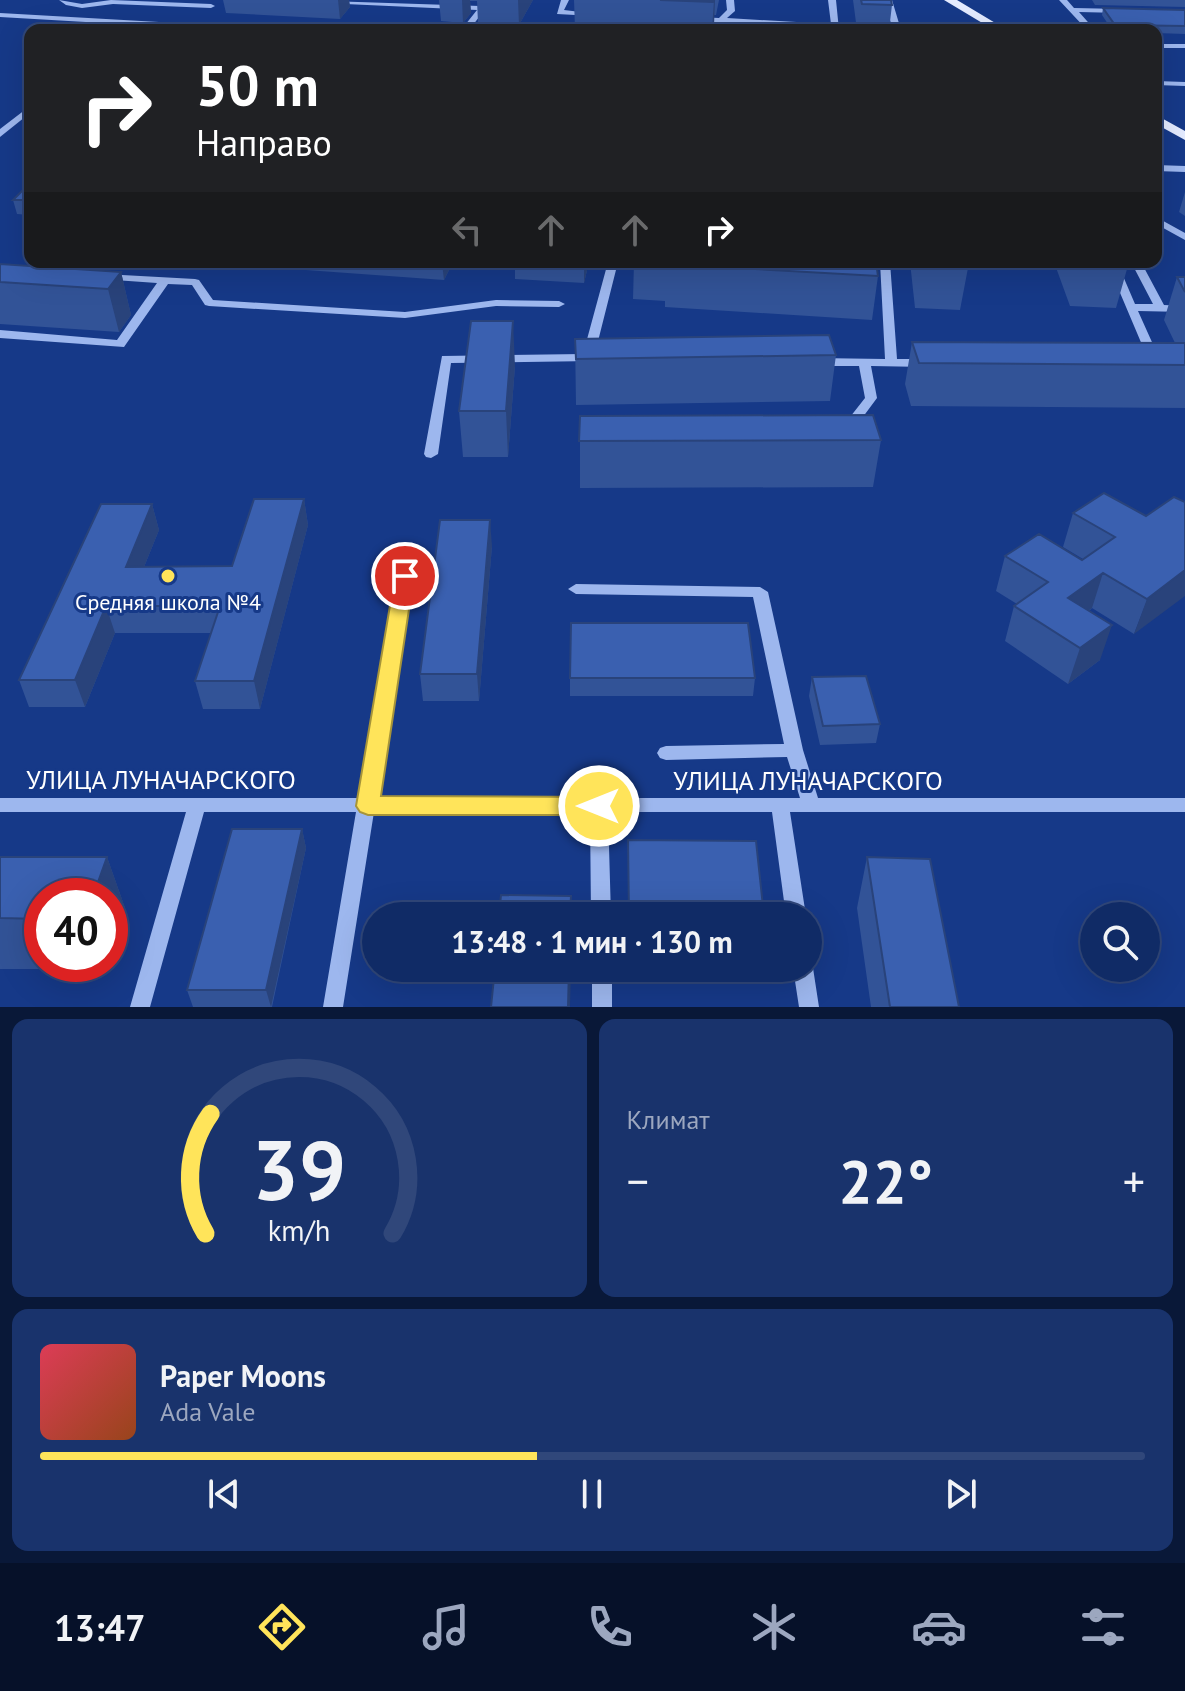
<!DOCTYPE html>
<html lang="ru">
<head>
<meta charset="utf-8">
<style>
	body { margin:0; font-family:"PT Sans",sans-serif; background:#19336c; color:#f1f3f6; height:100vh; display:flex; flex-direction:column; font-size:30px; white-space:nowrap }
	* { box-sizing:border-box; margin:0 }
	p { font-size:26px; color:#9ca7bf }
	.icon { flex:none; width:44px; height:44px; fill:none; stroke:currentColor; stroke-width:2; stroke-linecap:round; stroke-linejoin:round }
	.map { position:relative; height:1007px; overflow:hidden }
	.sheet { display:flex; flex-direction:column; gap:12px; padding:12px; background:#091838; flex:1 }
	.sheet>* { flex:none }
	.banner { position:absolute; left:24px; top:24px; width:1138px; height:244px; border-radius:16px; box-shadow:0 8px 32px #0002,0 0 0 2px #30477a; background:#202124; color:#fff; overflow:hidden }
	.buttons { position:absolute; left:1080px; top:902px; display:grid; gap:16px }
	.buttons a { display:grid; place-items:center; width:80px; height:80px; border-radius:50%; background:#102b66; box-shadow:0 8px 32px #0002,0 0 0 2px #30477a; font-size:40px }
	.speed { position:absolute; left:24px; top:878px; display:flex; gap:16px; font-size:40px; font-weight:700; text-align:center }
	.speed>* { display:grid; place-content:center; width:104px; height:104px; border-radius:50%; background:#102b66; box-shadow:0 8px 32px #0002,0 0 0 2px #30477a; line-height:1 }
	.speed .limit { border:12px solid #d22; background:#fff; color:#111 }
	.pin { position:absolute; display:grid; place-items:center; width:68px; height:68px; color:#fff; margin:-34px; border:4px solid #fff; border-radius:50%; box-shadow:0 2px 8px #0007 }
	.me { position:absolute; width:88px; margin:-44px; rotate:270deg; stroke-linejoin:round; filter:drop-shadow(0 0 6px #0008) }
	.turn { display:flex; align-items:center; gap:28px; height:168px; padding:0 40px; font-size:36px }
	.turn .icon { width:104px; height:104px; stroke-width:2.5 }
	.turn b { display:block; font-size:56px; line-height:68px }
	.lanes { display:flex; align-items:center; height:76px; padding:0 40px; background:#0003; justify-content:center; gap:40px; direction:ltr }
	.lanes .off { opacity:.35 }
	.big { font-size:60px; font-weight:700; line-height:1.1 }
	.sheet .tile { flex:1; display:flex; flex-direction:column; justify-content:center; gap:12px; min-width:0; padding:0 28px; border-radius:16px; background:#19336c }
	.sheet .dial { align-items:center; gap:0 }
	.dial svg { height:208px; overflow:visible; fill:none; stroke:#30477a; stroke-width:7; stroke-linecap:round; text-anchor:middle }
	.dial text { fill:#f1f3f6; stroke:none }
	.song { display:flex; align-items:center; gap:24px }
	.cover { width:96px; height:96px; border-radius:12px; background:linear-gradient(135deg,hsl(350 70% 55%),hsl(20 70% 35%)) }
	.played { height:8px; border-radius:4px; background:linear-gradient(90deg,#ffe45a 45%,#30477a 45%) }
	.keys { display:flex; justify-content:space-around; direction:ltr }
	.heat { display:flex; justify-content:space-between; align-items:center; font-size:44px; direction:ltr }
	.sheet .tiles { flex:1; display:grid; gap:12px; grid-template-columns:1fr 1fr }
	.tile:last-child { grid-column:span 2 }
	.trip { position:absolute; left:362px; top:902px; width:460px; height:80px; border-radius:40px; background:#102b66; box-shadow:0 8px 32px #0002,0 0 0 2px #30477a; font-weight:700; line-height:80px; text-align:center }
	.menu { display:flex; height:128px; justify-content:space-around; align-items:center; background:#061129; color:#9ca7bf }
	.menu .icon { width:56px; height:56px }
	.menu .current { color:#ffe45a }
	.menu b { font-size:36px; color:#f1f3f6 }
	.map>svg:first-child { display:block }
</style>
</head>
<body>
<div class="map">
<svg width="1185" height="1007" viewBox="0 0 1185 1007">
	<rect width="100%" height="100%" fill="#163988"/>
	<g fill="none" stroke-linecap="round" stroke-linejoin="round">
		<!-- minor -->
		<path fill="#9db7ee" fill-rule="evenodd" d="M59,0l23,4 29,-4 100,4 4,2 -4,2 -98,-4 -31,4 -16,-3z
			M297,0l183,6 3,-5 7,2 -21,27h-8l16,-20 -176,-8z
			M561,0h8l-5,10 33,4 -4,2 -36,-2z
			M726,0h8l1,11 -8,7 104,6 -3,-24h8l3,30 -141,-9 -4,-2 4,-2 21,1 8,-8z
			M884,0h8l9,30h-8z
			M1059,0h8l7,8 47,1 4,2 -4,2 -42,-1 16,18h-8z
			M0,13l263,15 4,2h-44l-223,-13z
			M1156,44h29v4h-29z
			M1156,81l29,1v4l-29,-1z
			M30,106v7l-30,24v-8z
			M1156,165l29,1v6l-29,-1z
			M1156,217l29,16v7l-29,-16z
			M608,262h10l-25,99 -142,2 -13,91 -7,4 -5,-1 -2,-3 18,-98 141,-2z
			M880,262h10l7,97h29l6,4 -6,4 -55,-1 6,32 -23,31 -5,1 -6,-4 22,-28 -6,-32h-43l-6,-4 6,-4 69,1z
			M1107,262h10l18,42h18l-22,-42h10l23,43 21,1v6l-47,-1 22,49h25v8l-34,-2z
			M104,274l91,5 4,1 14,20 192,12 91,-12 63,1 6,3 -6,3 -63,-1 -91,12 -196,-12 -4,-1 -13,-20 -24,-1 -44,63 -124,-9v-8l117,10 40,-57 -57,-4v-4z
			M409,543l7,5 -39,250h423l-13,-41 -121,3 -6,-2 -3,-5 3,-5 6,-2 118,-2 -31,-147 -177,-3 -8,-5 8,-5 184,3 8,5 35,158 15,48h367v14h-395l16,104h-20l-14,-104h-164l3,104h-20l-1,-104h-216l-31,195h-20l33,-195h-152l-54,195h-20l56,-195h-186v-14h359l43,-250z
			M808,961l5,7 6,39h-20l-6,-39h15z
			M592,968h20v39h-20z"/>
		<!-- major -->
		<path fill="#e4ebff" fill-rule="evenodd" d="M944,0h13l50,30h-13z
			M1156,115l29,16v9l-29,-16z"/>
	</g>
	<!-- wall -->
	<path fill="#325397" d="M223,0h126l1,7 -10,12 -114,-6z
		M439,0h94l-14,25 -41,-2 -1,-22h-7l1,12 -8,10 -22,-2z
		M574,0h145l-3,15h-2l-1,15 -138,-1z
		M853,0h38l1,5 -3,25h-32z
		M1092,0h93v7l-90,-2z
		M1103,8l82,2v24l-29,-1v-3h-44l-10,-15z
		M30,183v32l-13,-1 -4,-14z
		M1185,192v24l-6,-4z
		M249,262h204l-9,18 -195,-14z
		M589,262l-5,21 -69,-4v-15z
		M634,262h242l2,14 -6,44 -207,-13v-6l-32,-2z
		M910,262h57l1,6 -8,42 -45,-2z
		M1054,262h75l-13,46 -46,-2z
		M0,264l121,8 10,43 -12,17 -119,-8z
		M1177,277h8v131l-274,-2 -6,-22 7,-42 263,1 -11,-23z
		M575,339l261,16 -6,46 -254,4z
		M515,366l-7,91h-45l-4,-46z
		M580,416l301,24 -8,47 -293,1z
		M304,499l4,26 -48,184h-57l-8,-28 16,-48h-96l-30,74h-56l-10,-27 133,-176 7,26 -15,37 88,-1z
		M1185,502l-51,132 -42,-26 -3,3 11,49 -32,24 -63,-43 9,-35 3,-2 -21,-13 9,-35 77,4 1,-1 -20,-12 10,-34 73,3z
		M492,546l-13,155h-56l-3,-27z
		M812,677l68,47 -4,19 -56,2 -11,-49z
		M570,678h185l-2,18h-183z
		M302,829l4,19 -34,159h-79l-6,-17z
		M628,840l136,76h-136z
		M0,857h107l18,51 -15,46v-58h-68v68h65l-2,5h-105z
		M867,857l92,150h-88l-14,-99z
		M629,968h135l-1,2h-134z"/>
	<!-- shaded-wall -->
	<path fill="#29437b" d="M338,0h11l1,7 -10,12z
		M462,0h8l1,13 -8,10z
		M518,0h15l-14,25z
		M714,0h1l-1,26 -2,4z
		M443,262h10l-9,18 -2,-17z
		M586,262h3l-5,21v-15z
		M121,272l10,43 -12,17 -11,-43z
		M513,321l2,45 -7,91 -2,-46z
		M304,499l4,26 -48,184 -6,-28z
		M152,504l7,26 -26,64 -7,-27z
		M490,520l2,26 -13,155 -2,-27z
		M1185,570v26l-51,38 13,-35z
		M1103,573l-11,35 -35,25 11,-35z
		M106,606l9,27 -30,74 -10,-27z
		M1112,625l-12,35 -32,24 12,-36z
		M302,829l4,19 -35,159 -5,-17z
		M107,857l18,51 -15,46v-58h-17z
		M569,968h2l-1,39h-2z"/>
	<!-- building -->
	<path fill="#3a60b0" stroke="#29437b" stroke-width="2" d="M660,0h54l-1,2z
		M861,0h30l1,5 -30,-1z
		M1103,8l82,2v16l-70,-1z
		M30,183v17h-17z
		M515,262h71l-2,6 -69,-4z
		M667,262h209l2,14 -211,-12z
		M922,262h45l1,6 -45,-3z
		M0,264l121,8 -13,17 -108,-7z
		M1177,277h8v15z
		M471,321h42l-7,90h-47z
		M829,335l7,20 -260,4 -1,-20z
		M912,342l273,1v22l-266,-2z
		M873,415l8,25 -302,1 1,-25z
		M1104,493l42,23 28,-19 11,5v68l-38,29 -44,-26 -35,25 44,27 -32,23 -66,-42 34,-24 -43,-26 34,-22 43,26 33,-23 -42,-24z
		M254,499h50l-50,182h-59l25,-75h-114l-31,74h-56l82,-176h51l-26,63 106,-1z
		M440,520h50l-13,154h-57z
		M571,623h177l7,55h-185z
		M866,676l14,48 -57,2 -11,-49z
		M232,829h70l-36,161h-79z
		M628,840l128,1 8,75h-135z
		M0,857h107l-14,39h-51v23l-42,-1z
		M867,857l63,2 29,148h-69z
		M501,895l70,1 -1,20h-71z
		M495,968h74l-1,39h-77z"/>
	<!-- route -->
	<path fill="#ffe45a" stroke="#a6943a" stroke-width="2" d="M405,570l9,6 -33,220 218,1 9,2 3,7 -3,7 -9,2h-231l-8,-3 -4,-6 39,-230z"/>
	<!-- markers -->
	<circle fill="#ffe45a" stroke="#163988" stroke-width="3" cx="168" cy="576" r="8"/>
	<g text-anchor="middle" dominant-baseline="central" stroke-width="6" stroke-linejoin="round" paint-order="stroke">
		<!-- poi labels -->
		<g font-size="22" fill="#fff" stroke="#163988">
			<text x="168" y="602">Средняя школа №4</text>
		</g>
		<!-- near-street labels -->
		<g font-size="26" fill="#fff" stroke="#163988">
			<text x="161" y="779">УЛИЦА ЛУНАЧАРСКОГО</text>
			<text x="808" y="780">УЛИЦА ЛУНАЧАРСКОГО</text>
		</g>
	</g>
</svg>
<div class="buttons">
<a><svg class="icon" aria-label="search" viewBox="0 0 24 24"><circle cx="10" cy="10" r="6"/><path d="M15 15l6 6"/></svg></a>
</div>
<div class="speed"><div class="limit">40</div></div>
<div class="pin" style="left:405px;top:576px;background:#d93025"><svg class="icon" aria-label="arrive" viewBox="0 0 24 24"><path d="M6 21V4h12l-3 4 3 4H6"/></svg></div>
<svg class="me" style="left:599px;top:806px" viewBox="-20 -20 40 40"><circle r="17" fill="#ffe45a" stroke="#fff" stroke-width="3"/><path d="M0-11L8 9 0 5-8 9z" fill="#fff"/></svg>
<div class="trip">13:48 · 1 мин · 130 m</div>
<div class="banner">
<div class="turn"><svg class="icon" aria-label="right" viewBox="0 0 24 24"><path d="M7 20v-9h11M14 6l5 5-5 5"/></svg><div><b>50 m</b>Направо</div></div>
<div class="lanes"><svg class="icon off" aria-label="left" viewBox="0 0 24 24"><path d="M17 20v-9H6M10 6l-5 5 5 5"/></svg><svg class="icon off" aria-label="ahead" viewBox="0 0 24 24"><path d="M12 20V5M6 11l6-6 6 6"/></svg><svg class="icon off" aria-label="ahead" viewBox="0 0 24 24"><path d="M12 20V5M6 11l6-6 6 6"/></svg><svg class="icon" aria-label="right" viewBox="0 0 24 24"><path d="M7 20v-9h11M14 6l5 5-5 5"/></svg></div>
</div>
</div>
<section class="sheet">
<div class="tiles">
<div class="tile dial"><svg viewBox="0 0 100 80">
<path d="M14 69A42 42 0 1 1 86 69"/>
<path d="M14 69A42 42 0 0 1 16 23" stroke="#ffe45a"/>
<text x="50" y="56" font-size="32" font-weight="700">39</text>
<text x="50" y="72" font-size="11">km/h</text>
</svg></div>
<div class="tile"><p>Климат</p>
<div class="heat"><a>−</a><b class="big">22°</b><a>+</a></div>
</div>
<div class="tile">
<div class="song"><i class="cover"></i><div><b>Paper Moons</b><p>Ada Vale</p></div></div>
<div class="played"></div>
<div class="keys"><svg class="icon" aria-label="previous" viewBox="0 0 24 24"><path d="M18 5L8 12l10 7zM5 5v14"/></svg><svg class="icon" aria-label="pause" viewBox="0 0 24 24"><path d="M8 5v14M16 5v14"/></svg><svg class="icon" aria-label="next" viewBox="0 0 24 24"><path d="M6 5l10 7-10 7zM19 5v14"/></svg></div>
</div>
</div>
</section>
<nav class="menu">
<b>13:47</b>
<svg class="icon current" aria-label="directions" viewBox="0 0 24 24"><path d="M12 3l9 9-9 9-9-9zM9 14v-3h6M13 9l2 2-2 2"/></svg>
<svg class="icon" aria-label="music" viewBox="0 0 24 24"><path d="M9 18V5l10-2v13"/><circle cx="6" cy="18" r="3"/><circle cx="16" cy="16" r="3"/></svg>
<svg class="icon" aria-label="phone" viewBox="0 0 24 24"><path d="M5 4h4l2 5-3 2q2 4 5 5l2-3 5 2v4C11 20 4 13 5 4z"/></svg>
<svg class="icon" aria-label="climate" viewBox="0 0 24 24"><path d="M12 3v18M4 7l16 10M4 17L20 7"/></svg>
<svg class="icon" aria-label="car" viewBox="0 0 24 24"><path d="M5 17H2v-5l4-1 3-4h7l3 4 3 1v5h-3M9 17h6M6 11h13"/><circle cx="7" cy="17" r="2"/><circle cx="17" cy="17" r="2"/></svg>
<svg class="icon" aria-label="filters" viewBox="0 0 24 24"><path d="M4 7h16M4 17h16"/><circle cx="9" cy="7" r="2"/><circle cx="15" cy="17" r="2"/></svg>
</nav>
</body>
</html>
